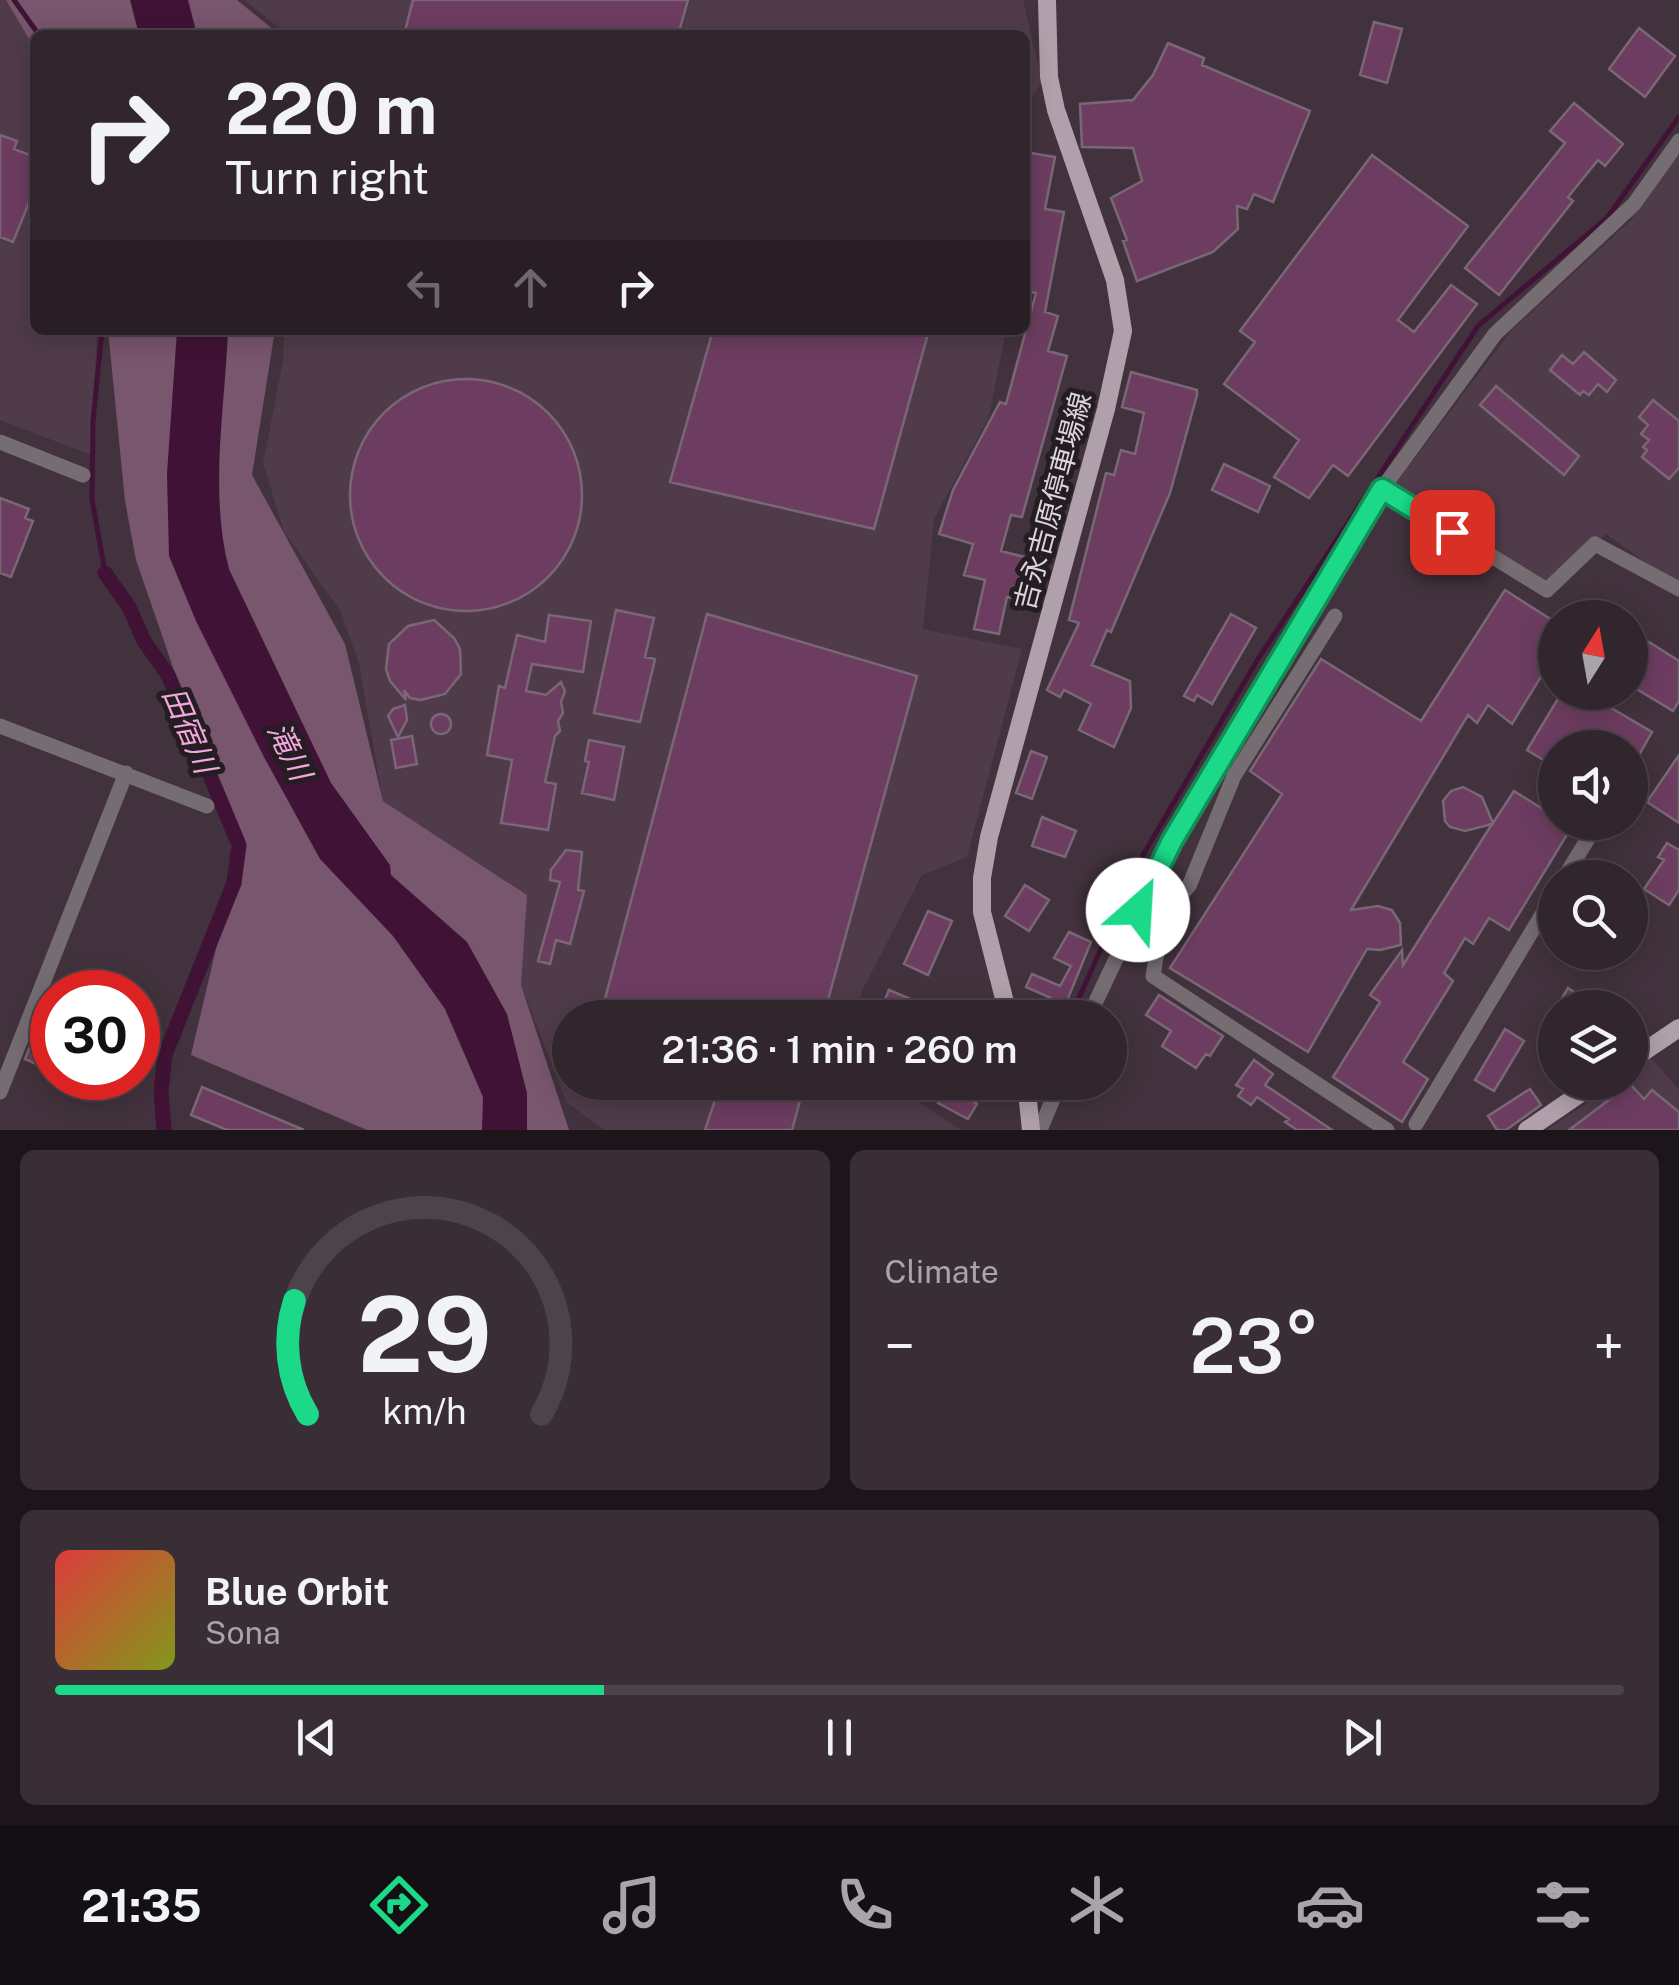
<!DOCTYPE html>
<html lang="en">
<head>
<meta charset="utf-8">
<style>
	body { margin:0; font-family:"Public Sans","Noto Sans JP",sans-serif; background:#3a2e36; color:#f1f3f6; height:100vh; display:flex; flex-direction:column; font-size:38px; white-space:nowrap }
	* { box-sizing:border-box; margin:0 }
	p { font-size:32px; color:#a8a5aa }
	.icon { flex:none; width:55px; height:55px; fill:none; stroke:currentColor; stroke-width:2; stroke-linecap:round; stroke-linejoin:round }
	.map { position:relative; height:1130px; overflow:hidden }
	.drawer { display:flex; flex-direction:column; gap:20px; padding:20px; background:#1c1519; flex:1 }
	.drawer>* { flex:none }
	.hud { position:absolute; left:30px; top:30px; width:1000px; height:305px; border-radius:15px; box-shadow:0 5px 25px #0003,0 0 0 2px #4d434a; background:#32262e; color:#f1f3f6; overflow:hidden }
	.needle { width:65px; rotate:11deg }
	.tools { position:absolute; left:1538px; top:600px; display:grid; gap:20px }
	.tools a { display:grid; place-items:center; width:110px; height:110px; border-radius:50%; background:#32262e; box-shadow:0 5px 25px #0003,0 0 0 2px #4d434a; font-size:50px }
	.speed { position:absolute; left:30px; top:970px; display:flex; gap:20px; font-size:50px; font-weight:700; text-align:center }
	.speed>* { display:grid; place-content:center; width:130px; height:130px; border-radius:50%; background:#32262e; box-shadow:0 5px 25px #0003,0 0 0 2px #4d434a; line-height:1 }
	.speed .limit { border:15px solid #d22; background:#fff; color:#111 }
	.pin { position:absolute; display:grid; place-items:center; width:85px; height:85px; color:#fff; margin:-42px; border-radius:20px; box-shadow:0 5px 15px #0006 }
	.me { position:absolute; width:110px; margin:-55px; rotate:26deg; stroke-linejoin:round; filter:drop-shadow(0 0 8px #0008) }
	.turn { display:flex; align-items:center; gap:35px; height:210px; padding:0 30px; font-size:45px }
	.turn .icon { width:130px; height:130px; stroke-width:2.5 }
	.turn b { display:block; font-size:70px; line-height:85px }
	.lanes { display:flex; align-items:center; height:95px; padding:0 30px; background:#0003; justify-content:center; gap:50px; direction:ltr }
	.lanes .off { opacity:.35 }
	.big { font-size:75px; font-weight:600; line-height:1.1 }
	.drawer .widget { flex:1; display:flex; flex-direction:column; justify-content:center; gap:15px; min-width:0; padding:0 35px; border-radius:15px; background:#3a2e36 }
	.drawer .dial { align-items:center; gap:0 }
	.dial svg { height:260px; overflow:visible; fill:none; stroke:#4d434a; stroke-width:7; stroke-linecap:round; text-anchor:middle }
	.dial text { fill:#f1f3f6; stroke:none }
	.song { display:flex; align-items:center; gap:30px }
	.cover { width:120px; height:120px; border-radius:15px; background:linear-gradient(135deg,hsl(0 70% 55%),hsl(70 70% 35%)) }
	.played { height:10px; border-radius:5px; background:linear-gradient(90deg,#1bd988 35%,#4d434a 35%) }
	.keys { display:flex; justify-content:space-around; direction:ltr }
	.heat { display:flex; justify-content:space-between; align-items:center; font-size:55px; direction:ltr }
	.drawer .tiles { flex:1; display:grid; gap:20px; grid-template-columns:1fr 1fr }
	.widget:last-child { grid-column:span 2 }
	.trip { position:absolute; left:552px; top:1000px; width:575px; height:100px; border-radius:50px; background:#32262e; box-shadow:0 5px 25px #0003,0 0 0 2px #4d434a; font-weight:600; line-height:100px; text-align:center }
	.dock { display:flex; height:160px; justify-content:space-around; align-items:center; background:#140f12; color:#a8a5aa }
	.dock .icon { width:70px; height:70px }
	.dock .active { color:#1bd988 }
	.dock b { font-size:45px; color:#f1f3f6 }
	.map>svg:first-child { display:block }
</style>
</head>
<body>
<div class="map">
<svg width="1679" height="1130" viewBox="0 0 1679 1130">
	<rect width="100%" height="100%" fill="#42323d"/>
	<!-- built -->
	<path fill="#503b4a" d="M0,0h6l29,49v281h62l-6,125 -91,-35z
		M244,0h779l19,82 -17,25v-72h-737z
		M1679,153v433l-73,-52 -59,56 -159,-97 124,-163 119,-110z
		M284,330h722l-17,87 -55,102 -11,110 99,20 -55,208 -45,18 -59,114 -10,28 -283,1v64l320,1 71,47h-356l-38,-27 -46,-118 -3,-96 -135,-88 -24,-137 -18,-52 -57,-80 -21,-69 20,-101z
		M1651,1058l28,32v40h-132l69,-47 14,-1v-9z"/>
	<!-- green -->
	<path fill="#78566e" d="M6,0h231l43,35h-245v14z
		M108,330h167l-23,145 93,169 38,157 144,94 -6,90 48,145h-202l-176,-75 45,-191 -22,-78 -78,-226 -11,-59z"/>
	<!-- water -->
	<path fill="#401336" d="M130,0h58l9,35h-58z
		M177,330h51c-3,78 -19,162 1,239l102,214 59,82 1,10 76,67 40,72 20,79v37h-45l1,-33 -38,-88 -52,-73 -73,-77 -56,-102 -68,-136 -27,-65 -2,-82z"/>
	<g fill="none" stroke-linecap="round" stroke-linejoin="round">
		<!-- stream -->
		<path stroke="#401336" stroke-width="5" d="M14,0l25,35
			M102,330l-9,91 -1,78 13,74
			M1070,1018l73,-163 115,-196 220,-333 129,-108 72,-101
			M1035,1098l8,-16"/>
		<!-- canal -->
		<path stroke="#401336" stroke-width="15" d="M105,573l24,34 15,34 24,34 71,170 -5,38 -69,172 -4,36 3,39"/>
	</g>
	<!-- building -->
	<path fill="#6d3d61" stroke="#796874" stroke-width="2.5" d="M413,0h275l-10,35h-274z
		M1374,22l28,7 -15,54 -27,-8z
		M1639,28l36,28 -30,41 -36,-28z
		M1168,43l36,15 -2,7 108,46 -37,91 -19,-8 -7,15 -10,-3 1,23 -25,23 -76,29 -14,-40 4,-1 -16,-42 31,-17 -9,-33 -51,-1 -2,-43 53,-4 20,-25z
		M1574,103l49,41 -18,22 -7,-6 -30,37 5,4 -74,94 -34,-27 100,-125 -15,-12z
		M0,135l17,6 -3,8 21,8v44l-5,-1 -17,42 -13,-5z
		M1025,152l30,5 -10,52 19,3 -19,100 13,4 -10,35 19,5 -45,161 -11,-2 -10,36 35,9 -9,41 -20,-4 -8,37 -25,-5 11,-49 -21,-5 9,-31 -34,-10 14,-44 47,-88 6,2 30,-111 -11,-2 4,-29 -4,-1z
		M1372,155l96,71 -70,94 16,12 37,-47 26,19 -129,172 -15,-11 -24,33 -35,-21 25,-37 -75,-56 31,-42 -15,-11z
		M713,330h216l-55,199 -204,-47z
		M1584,352l32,28 -9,12 -9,-8 -9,11 -6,-4 -3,4 -30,-25 12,-15 11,9z
		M1131,372l66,18v5l-27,98 -59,139 -4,-2 -15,35 38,16 1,27 -17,39 -35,-17 12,-26 -27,-14 -4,7 -13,-7 32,-67 -10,-3 37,-147 8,2 7,-25 14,4 9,-41 -22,-6z
		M350 495a116 116 0 1 1 232 0a116 116 0 1 1-232 0Z
		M1496,386l83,70 -15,19 -84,-70z
		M1653,400l26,21v47l-10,11 -27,-22 5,-7 -4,-3 6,-7 -8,-6 7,-9 -9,-8z
		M1224,464l46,22 -12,26 -46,-22z
		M0,498l29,11 -4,9 8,3 -22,56 -11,-4z
		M1505,590l50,32v32l-43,70 -24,-19 -11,18 -9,-8 -117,195 27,-4 14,4 8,13 1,22 -21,5 -13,-1 -59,103 -138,-84 112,-174 -32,-23 71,-112 100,62z
		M616,610l38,8 -9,39 10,2 -15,63 -46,-9z
		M707,614l210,62 -94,342h-223z
		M1231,614l25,14 -44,76 -15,-9 -3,6 -10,-5z
		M549,615l42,6 -8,51 -51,-8 -6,27 20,4 15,-13 4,9 -4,11 2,11 -5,8 2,10 -5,5 -10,46 11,2 -8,46 -47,-7 11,-63 -25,-5 12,-69 6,2 12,-53 28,7z
		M434,620l20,18 6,11 1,25 -16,20 -24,6 -11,-2 -6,-8 2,10 -16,-19 -4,-12 3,-25 19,-18z
		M1649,642l30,19v40l-6,10 -43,-26v-40l13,8z
		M1562,692h22l68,40 -22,39v-23h-75v19l-28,-17z
		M405,705l2,15 -9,17 -10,-21 5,-7z
		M431 724a10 10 0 1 1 20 0a10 10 0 1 1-20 0Z
		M412,736l5,28 -21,4 -5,-28z
		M589,740l35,7 -10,53 -32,-7 7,-31 -4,-1z
		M1031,751l16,6 -15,42 -16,-6z
		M1679,755v68l-32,-21z
		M1463,787l19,10 11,26 21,-32 41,26v5h8l8,6 -62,102 -20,-12 -16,26 -8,-6 -21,35 9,8 -50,81 25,17 -26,43 -69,-45 47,-75 -10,-7 32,-45 1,15 89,-141 -27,7 -15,-4 -5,-6 -2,-20 8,-10z
		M1042,817l34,14 -11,26 -33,-11z
		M1667,843l12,7v40l-10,15 -25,-16 20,-29 -6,-3z
		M566,850l16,2 -4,38 6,1 -14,53 -14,-4 -6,24 -12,-3 22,-79 -10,-2 1,-10z
		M1025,885l24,15 -20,31 -24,-15z
		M928,911l24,10 -24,54 -24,-11z
		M1069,932l22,10 -31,76h-17l8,-20 -25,-11 6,-13 28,12 11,-20 -17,-8z
		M1568,988l32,20h-44z
		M889,990l36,15 -5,13h-43z
		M1159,995l64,41 -13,20 -4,-2 -10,14 -34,-22 9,-15 -25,-16z
		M1505,1029l19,12 -30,50 -19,-11z
		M36,1031l16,7v33l-27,-12z
		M1254,1060l19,14 -8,11 67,45h-35l-12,-8 4,-3 -32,-22 -6,8 -13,-9 5,-7 -7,-4z
		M721,1082h84l-13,48h-87z
		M949,1082h30l-2,5 4,3 -7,12 3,2 -9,15 -30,-16z
		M1630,1084l14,15 8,-9 27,22v18h-110z
		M202,1087l102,43h-77l-36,-15z
		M1530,1089l11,16 -35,25h-9l-9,-14z"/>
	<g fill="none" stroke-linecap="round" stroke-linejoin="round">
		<!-- minor -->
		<path stroke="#756d72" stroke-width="15" d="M0,442l83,33
			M1382,489l165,101 48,-46 84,45
			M0,726l207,80
			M1564,878l31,-51
			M1137,911l26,3 -10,62 234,154
			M1163,914l26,-28 45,-110 101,-160
			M1088,1018l84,-177 210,-352 113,-155 139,-130 45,-63
			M0,1092l126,-319
			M1416,1124l139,-231
			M1040,1130l20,-48"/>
		<!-- major -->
		<path stroke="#b0a0ab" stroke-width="18" d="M1009,1018l-27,-106v-34l7,-41 117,-428 17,-78 -8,-51 -59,-170 -7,-33 -2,-77
			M1630,1061l49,-33
			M1026,1082l5,48
			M1527,1130l70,-48"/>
	</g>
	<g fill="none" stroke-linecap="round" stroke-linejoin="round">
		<defs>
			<path id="route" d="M1138,910l34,-69 210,-352 70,43"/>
		</defs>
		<!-- route casing -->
		<use href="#route" stroke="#128d58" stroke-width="25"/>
		<!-- route -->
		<use href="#route" stroke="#1bd988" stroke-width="18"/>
	</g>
	<g text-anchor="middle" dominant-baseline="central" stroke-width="10" stroke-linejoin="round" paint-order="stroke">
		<!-- street labels -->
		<g font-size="28" fill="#ded4db" stroke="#241d22">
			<text transform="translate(1052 501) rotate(-75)">吉永吉原停車場線</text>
		</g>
		<!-- water labels -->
		<g font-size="30" font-style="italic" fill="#f3a6de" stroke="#241d22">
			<text transform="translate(190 730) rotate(67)">田宿川</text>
			<text transform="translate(290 751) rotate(64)">滝川</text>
		</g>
	</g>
</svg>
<div class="tools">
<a><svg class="needle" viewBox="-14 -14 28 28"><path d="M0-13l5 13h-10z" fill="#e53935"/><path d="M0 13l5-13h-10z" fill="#a8a5aa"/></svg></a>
<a><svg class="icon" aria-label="sound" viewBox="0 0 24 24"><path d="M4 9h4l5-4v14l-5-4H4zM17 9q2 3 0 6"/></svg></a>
<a><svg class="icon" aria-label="search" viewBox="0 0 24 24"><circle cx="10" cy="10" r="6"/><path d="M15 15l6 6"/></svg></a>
<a><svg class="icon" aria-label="layers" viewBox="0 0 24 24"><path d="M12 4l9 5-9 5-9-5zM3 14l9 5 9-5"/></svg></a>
</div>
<div class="speed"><div class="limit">30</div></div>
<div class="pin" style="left:1452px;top:532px;background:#d93025"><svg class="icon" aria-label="arrive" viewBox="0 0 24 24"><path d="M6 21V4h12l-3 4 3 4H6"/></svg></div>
<svg class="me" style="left:1138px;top:910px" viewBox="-20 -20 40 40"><circle r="19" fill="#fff"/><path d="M0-13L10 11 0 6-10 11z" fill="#1bd988"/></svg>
<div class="trip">21:36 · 1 min · 260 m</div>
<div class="hud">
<div class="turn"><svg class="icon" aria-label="right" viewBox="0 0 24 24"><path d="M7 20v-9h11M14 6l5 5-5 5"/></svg><div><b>220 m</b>Turn right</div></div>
<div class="lanes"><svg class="icon off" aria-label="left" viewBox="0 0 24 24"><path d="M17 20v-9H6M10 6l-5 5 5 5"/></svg><svg class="icon off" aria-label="ahead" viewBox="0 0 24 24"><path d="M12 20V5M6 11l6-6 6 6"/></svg><svg class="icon" aria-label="right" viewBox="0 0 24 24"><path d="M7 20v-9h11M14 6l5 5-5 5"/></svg></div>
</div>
</div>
<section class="drawer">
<div class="tiles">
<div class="widget dial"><svg viewBox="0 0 100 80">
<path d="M14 69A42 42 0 1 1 86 69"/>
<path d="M14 69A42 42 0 0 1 10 34" stroke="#1bd988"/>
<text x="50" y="56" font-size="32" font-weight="700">29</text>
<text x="50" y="72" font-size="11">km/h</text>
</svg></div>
<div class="widget"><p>Climate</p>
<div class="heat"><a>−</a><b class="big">23°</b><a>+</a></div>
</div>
<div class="widget">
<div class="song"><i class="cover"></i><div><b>Blue Orbit</b><p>Sona</p></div></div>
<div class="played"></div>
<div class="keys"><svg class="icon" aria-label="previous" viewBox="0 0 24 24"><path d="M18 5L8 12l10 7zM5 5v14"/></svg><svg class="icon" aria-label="pause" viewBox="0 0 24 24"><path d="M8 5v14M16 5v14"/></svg><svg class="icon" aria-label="next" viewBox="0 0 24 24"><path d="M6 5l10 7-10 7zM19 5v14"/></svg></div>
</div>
</div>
</section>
<nav class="dock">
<b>21:35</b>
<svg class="icon active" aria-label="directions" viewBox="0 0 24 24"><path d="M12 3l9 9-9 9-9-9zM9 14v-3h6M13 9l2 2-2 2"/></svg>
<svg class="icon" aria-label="music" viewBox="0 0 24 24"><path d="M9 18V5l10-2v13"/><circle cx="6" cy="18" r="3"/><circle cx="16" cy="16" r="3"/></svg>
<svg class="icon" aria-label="phone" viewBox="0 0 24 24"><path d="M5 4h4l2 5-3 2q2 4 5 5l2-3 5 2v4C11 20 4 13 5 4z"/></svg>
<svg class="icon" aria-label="climate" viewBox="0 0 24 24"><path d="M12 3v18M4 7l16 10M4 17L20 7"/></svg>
<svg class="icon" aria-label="car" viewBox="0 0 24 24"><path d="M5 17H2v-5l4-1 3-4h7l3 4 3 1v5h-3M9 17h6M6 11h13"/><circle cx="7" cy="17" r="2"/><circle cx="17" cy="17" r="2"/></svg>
<svg class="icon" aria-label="filters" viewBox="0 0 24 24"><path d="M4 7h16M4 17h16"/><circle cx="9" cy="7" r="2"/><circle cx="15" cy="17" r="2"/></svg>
</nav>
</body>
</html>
